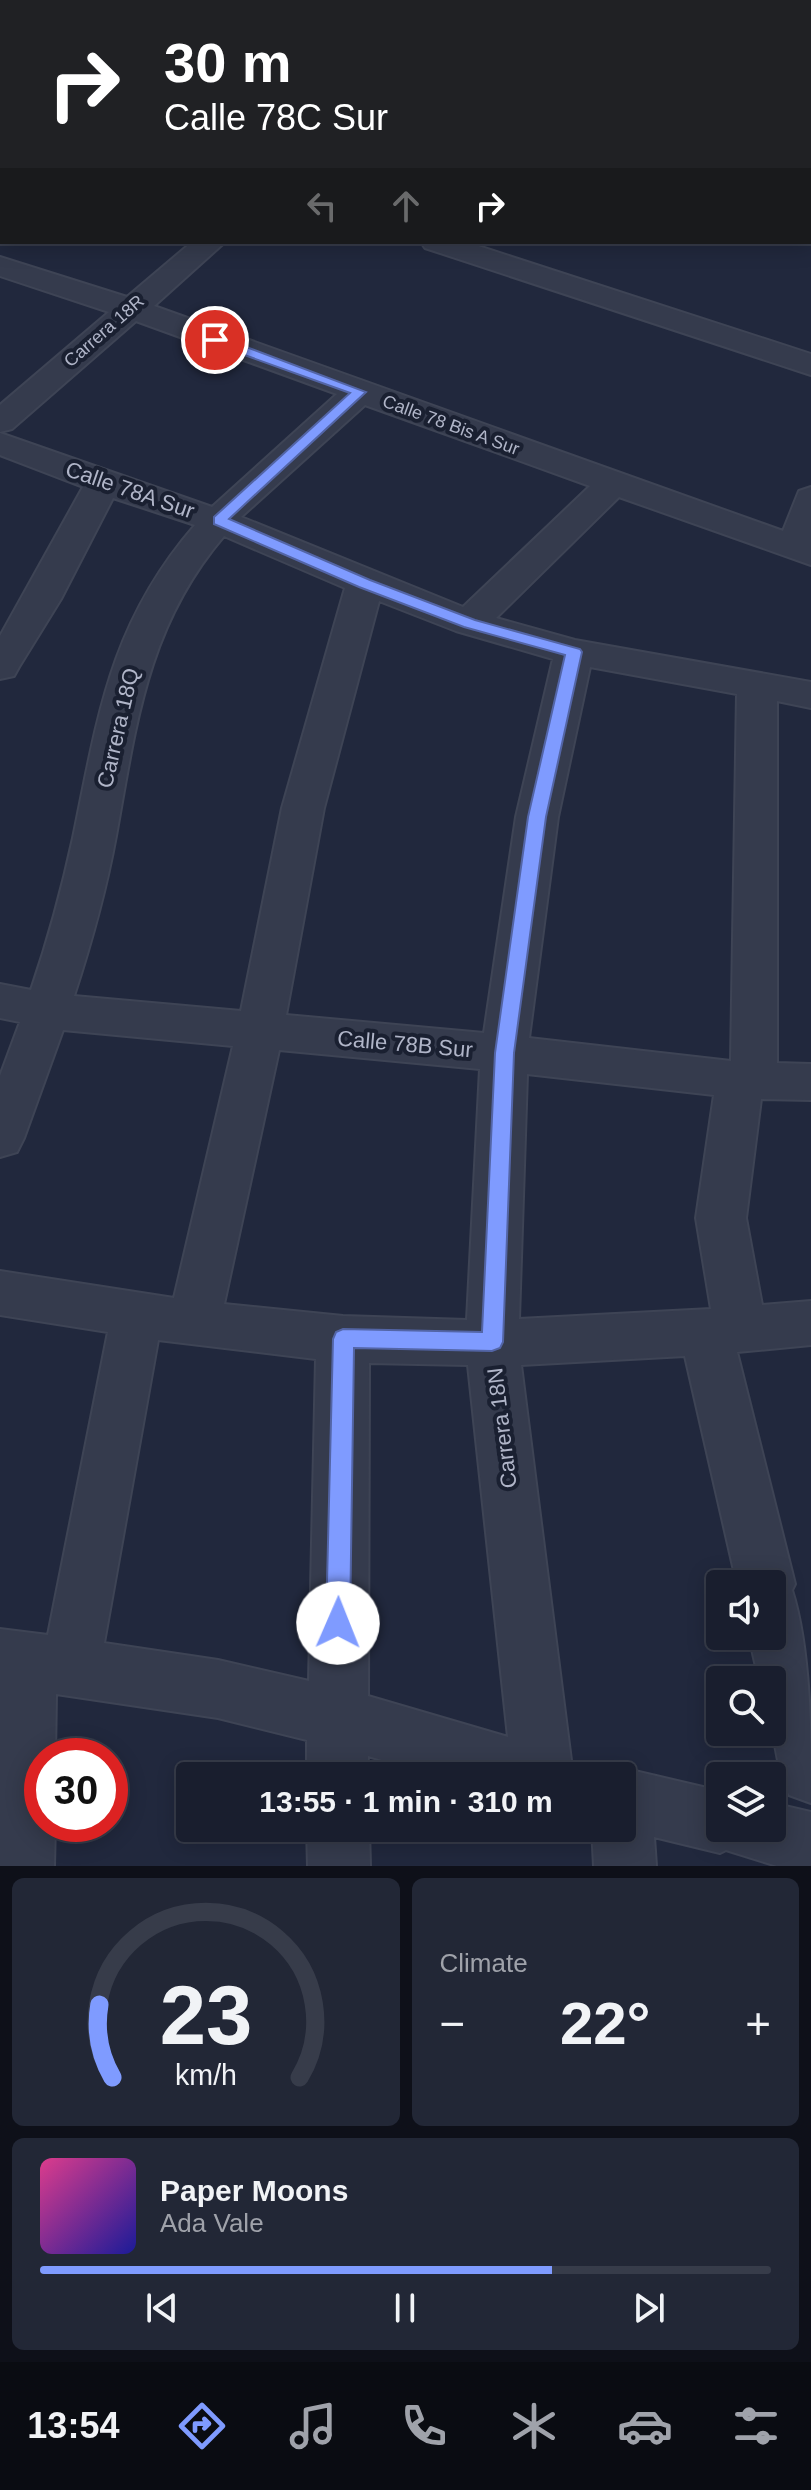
<!DOCTYPE html>
<html lang="en">
<head>
<meta charset="utf-8">
<style>
	body { margin:0; font-family:Arial,sans-serif; background:#222736; color:#f1f3f6; height:100vh; display:flex; flex-direction:column; font-size:30px; white-space:nowrap }
	* { box-sizing:border-box; margin:0 }
	p { font-size:26px; color:#9fa2aa }
	.icon { flex:none; width:44px; height:44px; fill:none; stroke:currentColor; stroke-width:2; stroke-linecap:round; stroke-linejoin:round }
	.map { position:relative; height:1866px; overflow:hidden }
	.side { display:flex; flex-direction:column; gap:12px; padding:12px; background:#0e1019; flex:1 }
	.side>* { flex:none }
	.guide { position:absolute; left:0px; top:0px; width:812px; height:244px; box-shadow:0 4px 20px #0003,0 0 0 2px #373c4a; background:#202124; color:#fff; overflow:hidden }
	.tools { position:absolute; left:706px; top:1570px; display:grid; gap:16px }
	.tools a { display:grid; place-items:center; width:80px; height:80px; border-radius:8px; background:#191e2e; box-shadow:0 4px 20px #0003,0 0 0 2px #373c4a; font-size:40px }
	.speed { position:absolute; left:24px; top:1738px; display:flex; gap:16px; font-size:40px; font-weight:700; text-align:center }
	.speed>* { display:grid; place-content:center; width:104px; height:104px; border-radius:50%; background:#191e2e; box-shadow:0 4px 20px #0003,0 0 0 2px #373c4a; line-height:1 }
	.speed .limit { border:12px solid #d22; background:#fff; color:#111 }
	.pin { position:absolute; display:grid; place-items:center; width:68px; height:68px; color:#fff; margin:-34px; border:4px solid #fff; border-radius:50%; box-shadow:0 2px 8px #0007 }
	.me { position:absolute; width:88px; margin:-44px; rotate:1deg; stroke-linejoin:round; filter:drop-shadow(0 0 6px #0008) }
	.turn { display:flex; align-items:center; gap:28px; height:168px; padding:0 32px; font-size:36px }
	.turn .icon { width:104px; height:104px; stroke-width:2.5 }
	.turn b { display:block; font-size:56px; line-height:68px }
	.lanes { display:flex; align-items:center; height:76px; padding:0 32px; background:#0003; justify-content:center; gap:40px; direction:ltr }
	.lanes .off { opacity:.35 }
	.big { font-size:60px; font-weight:700; line-height:1.1 }
	.side .widget { flex:1; display:flex; flex-direction:column; justify-content:center; gap:12px; min-width:0; padding:0 28px; border-radius:12px; background:#222736 }
	.side .dial { align-items:center; gap:0 }
	.dial svg { height:208px; overflow:visible; fill:none; stroke:#373c4a; stroke-width:7; stroke-linecap:round; text-anchor:middle }
	.dial text { fill:#f1f3f6; stroke:none }
	.song { display:flex; align-items:center; gap:24px }
	.cover { width:96px; height:96px; border-radius:12px; background:linear-gradient(135deg,hsl(330 70% 55%),hsl(240 70% 35%)) }
	.played { height:8px; border-radius:4px; background:linear-gradient(90deg,#7f9bff 70%,#373c4a 70%) }
	.keys { display:flex; justify-content:space-around; direction:ltr }
	.heat { display:flex; justify-content:space-between; align-items:center; font-size:44px; direction:ltr }
	.side .tiles { flex:1; display:grid; gap:12px; grid-template-columns:1fr 1fr }
	.widget:last-child { grid-column:span 2 }
	.trip { position:absolute; left:176px; top:1762px; width:460px; height:80px; border-radius:8px; background:#191e2e; box-shadow:0 4px 20px #0003,0 0 0 2px #373c4a; font-weight:700; line-height:80px; text-align:center }
	.dock { display:flex; height:128px; justify-content:space-around; align-items:center; background:#0a0c12; color:#9fa2aa }
	.dock .icon { width:56px; height:56px }
	.dock .on { color:#7f9bff }
	.dock b { font-size:36px; color:#f1f3f6 }
	.map>svg:first-child { display:block }
</style>
</head>
<body>
<div class="map">
<svg width="811" height="1866" viewBox="0 0 811 1866">
	<rect width="100%" height="100%" fill="#21283d"/>
	<!-- green -->
	<path fill="#23363e" d="M0,0h180l-178,2 -2,164z"/>
	<g fill="none" stroke-linecap="round" stroke-linejoin="round">
		<defs>
			<path id="minor" d="M167,0h26l-27,2z
				M452,0h26l-27,2z
				M810,58h1v16h-1z
				M2,156v18l-2,1v-18z
				M192,242h33l-71,64 629,225 16,-40 12,-4v78l-192,-68 -123,121 79,22 236,42v26l-34,-7v362l34,1v36l-50,-1 -15,119 16,87 49,-4v44l-74,7 58,232 -3,6c19,60 19,147 19,213l-22,-8c-17,-42 -17,-72 -17,-115h-13l-10,-44h23v-52h-35l-52,-228 -164,9 52,411h-137l-68,-20 -1,20h-60v-36l-89,-22 -162,-24 -1,62h-13v68h13l-1,42h-54v-237l48,6 60,-303 -108,-17v-44l174,27 59,-252 -170,-16 -39,108 -7,14 -17,5v-81l20,-54 -20,-4v-34l31,6c17,-50 31,-101 42,-152 25,-122 37,-215 122,-313l-82,-27 -52,101 -42,68 -5,9 -14,3v-43l83,-149 -83,-32v-22l212,74 125,-113 -201,-73 -124,108 -12,3v-27l109,-93 -109,-36v-19l127,40zM365,405l225,81 -127,121 -222,-90zM224,536l121,52 -63,220 -41,203 -167,-15c17,-52 32,-105 42,-160 20,-111 31,-210 108,-300zM379,601l77,30 97,28 -37,158 -32,216 -198,-18 38,-207zM590,667l147,27 -6,367 -202,-23 29,-221zM279,1050l201,19 -13,251 -124,-4 -119,-12zM527,1074l187,21 -18,123 15,91 -192,10zM158,1340l158,19 -7,322 -91,-21 -114,-17zM369,1363l99,2 40,372 -140,-41z
				M421,242h45l345,112v21l-386,-127z
				M622,1768l98,23v37h52v-25l39,9v54h-34l-51,-16 -6,3 -66,-16 2,29h-62l-2,-38h30v-52h-19z
				M307,1828h62l1,38h-62z"/>
		</defs>
		<!-- minor casing -->
		<use href="#minor" stroke="#3e4455" stroke-width="4"/>
		<!-- minor -->
		<use href="#minor" fill="#353b4d" fill-rule="evenodd"/>
	</g>
	<!-- route -->
	<path fill="#7f9bff" stroke="#5365a6" stroke-width="2" d="M211,337h9l146,55 -137,127 141,61 105,40 105,29 2,3 -36,165 -32,236 -11,289 -3,6 -8,3 -138,-3 -4,275 -4,8 -8,3 -8,-3 -4,-8 7,-284 3,-7 7,-3 139,3 13,-279 33,-236 37,-162 -101,-28 -105,-40 -145,-63v-7l136,-124 -139,-50z"/>
	<g text-anchor="middle" dominant-baseline="central" stroke-width="8" stroke-linejoin="round" paint-order="stroke">
		<!-- far-street labels -->
		<g font-size="18" fill="#b0b5c8" stroke="#1a2031">
			<text transform="translate(104 331) rotate(-41)">Carrera 18R</text>
			<text transform="translate(451 425) rotate(20)">Calle 78 Bis A Sur</text>
		</g>
		<!-- street labels -->
		<g font-size="22" fill="#b0b5c8" stroke="#1a2031">
			<text transform="translate(130 490) rotate(19)">Calle 78A Sur</text>
			<text transform="translate(118 728) rotate(-77)">Carrera 18Q</text>
			<text transform="translate(405 1044) rotate(5)">Calle 78B Sur</text>
			<text transform="translate(502 1428) rotate(-97)">Carrera 18N</text>
		</g>
	</g>
</svg>
<div class="tools">
<a><svg class="icon" aria-label="sound" viewBox="0 0 24 24"><path d="M4 9h4l5-4v14l-5-4H4zM17 9q2 3 0 6"/></svg></a>
<a><svg class="icon" aria-label="search" viewBox="0 0 24 24"><circle cx="10" cy="10" r="6"/><path d="M15 15l6 6"/></svg></a>
<a><svg class="icon" aria-label="layers" viewBox="0 0 24 24"><path d="M12 4l9 5-9 5-9-5zM3 14l9 5 9-5"/></svg></a>
</div>
<div class="speed"><div class="limit">30</div></div>
<div class="pin" style="left:215px;top:340px;background:#d93025"><svg class="icon" aria-label="arrive" viewBox="0 0 24 24"><path d="M6 21V4h12l-3 4 3 4H6"/></svg></div>
<svg class="me" style="left:338px;top:1623px" viewBox="-20 -20 40 40"><circle r="19" fill="#fff"/><path d="M0-13L10 11 0 6-10 11z" fill="#7f9bff"/></svg>
<div class="trip">13:55 · 1 min · 310 m</div>
<div class="guide">
<div class="turn"><svg class="icon" aria-label="right" viewBox="0 0 24 24"><path d="M7 20v-9h11M14 6l5 5-5 5"/></svg><div><b>30 m</b>Calle 78C Sur</div></div>
<div class="lanes"><svg class="icon off" aria-label="left" viewBox="0 0 24 24"><path d="M17 20v-9H6M10 6l-5 5 5 5"/></svg><svg class="icon off" aria-label="ahead" viewBox="0 0 24 24"><path d="M12 20V5M6 11l6-6 6 6"/></svg><svg class="icon" aria-label="right" viewBox="0 0 24 24"><path d="M7 20v-9h11M14 6l5 5-5 5"/></svg></div>
</div>
</div>
<section class="side">
<div class="tiles">
<div class="widget dial"><svg viewBox="0 0 100 80">
<path d="M14 69A42 42 0 1 1 86 69"/>
<path d="M14 69A42 42 0 0 1 9 41" stroke="#7f9bff"/>
<text x="50" y="56" font-size="32" font-weight="700">23</text>
<text x="50" y="72" font-size="11">km/h</text>
</svg></div>
<div class="widget"><p>Climate</p>
<div class="heat"><a>−</a><b class="big">22°</b><a>+</a></div>
</div>
<div class="widget">
<div class="song"><i class="cover"></i><div><b>Paper Moons</b><p>Ada Vale</p></div></div>
<div class="played"></div>
<div class="keys"><svg class="icon" aria-label="previous" viewBox="0 0 24 24"><path d="M18 5L8 12l10 7zM5 5v14"/></svg><svg class="icon" aria-label="pause" viewBox="0 0 24 24"><path d="M8 5v14M16 5v14"/></svg><svg class="icon" aria-label="next" viewBox="0 0 24 24"><path d="M6 5l10 7-10 7zM19 5v14"/></svg></div>
</div>
</div>
</section>
<nav class="dock">
<b>13:54</b>
<svg class="icon on" aria-label="directions" viewBox="0 0 24 24"><path d="M12 3l9 9-9 9-9-9zM9 14v-3h6M13 9l2 2-2 2"/></svg>
<svg class="icon" aria-label="music" viewBox="0 0 24 24"><path d="M9 18V5l10-2v13"/><circle cx="6" cy="18" r="3"/><circle cx="16" cy="16" r="3"/></svg>
<svg class="icon" aria-label="phone" viewBox="0 0 24 24"><path d="M5 4h4l2 5-3 2q2 4 5 5l2-3 5 2v4C11 20 4 13 5 4z"/></svg>
<svg class="icon" aria-label="climate" viewBox="0 0 24 24"><path d="M12 3v18M4 7l16 10M4 17L20 7"/></svg>
<svg class="icon" aria-label="car" viewBox="0 0 24 24"><path d="M5 17H2v-5l4-1 3-4h7l3 4 3 1v5h-3M9 17h6M6 11h13"/><circle cx="7" cy="17" r="2"/><circle cx="17" cy="17" r="2"/></svg>
<svg class="icon" aria-label="filters" viewBox="0 0 24 24"><path d="M4 7h16M4 17h16"/><circle cx="9" cy="7" r="2"/><circle cx="15" cy="17" r="2"/></svg>
</nav>
</body>
</html>
